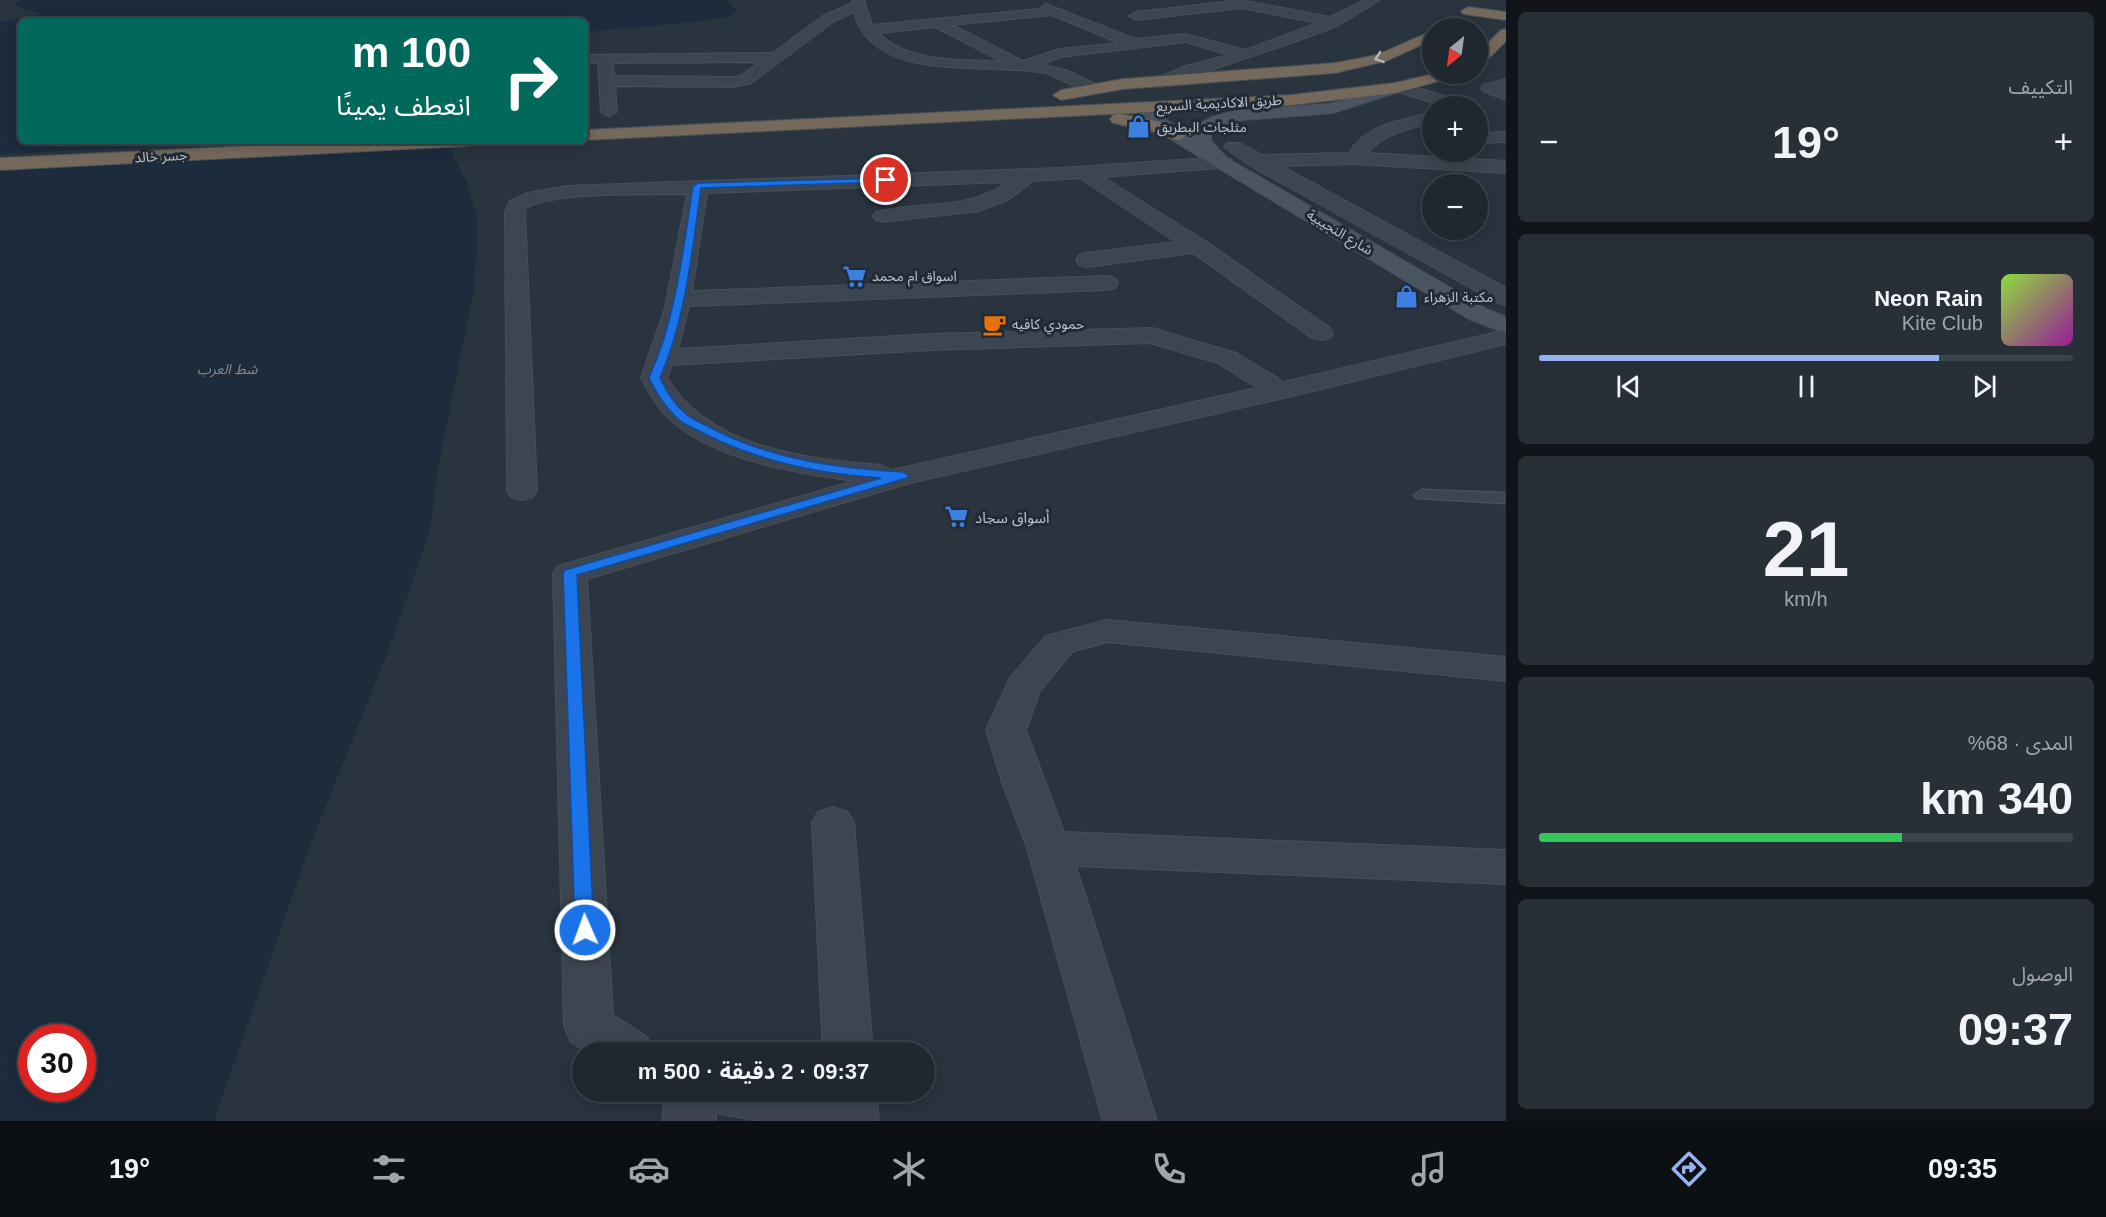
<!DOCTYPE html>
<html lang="ar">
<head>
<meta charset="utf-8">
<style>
	body { margin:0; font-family:Helvetica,"Noto Sans Arabic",sans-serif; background:#272f37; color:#f1f3f6; direction:rtl; height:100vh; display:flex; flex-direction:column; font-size:22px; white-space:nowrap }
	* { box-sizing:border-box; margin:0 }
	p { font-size:20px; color:#a1a5aa }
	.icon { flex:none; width:33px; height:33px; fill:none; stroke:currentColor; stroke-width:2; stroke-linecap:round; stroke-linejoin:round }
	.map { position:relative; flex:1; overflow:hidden; direction:ltr }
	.sheet { display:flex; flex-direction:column; gap:12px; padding:12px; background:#11151a; width:600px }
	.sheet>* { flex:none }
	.guide { position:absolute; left:18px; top:18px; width:570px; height:126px; border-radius:9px; box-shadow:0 3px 15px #0003,0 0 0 2px #3c444b; direction:rtl; background:#00695c; color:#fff; overflow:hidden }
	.needle { width:39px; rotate:209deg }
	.controls { position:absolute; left:1422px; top:18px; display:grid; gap:12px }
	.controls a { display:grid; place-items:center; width:66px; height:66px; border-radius:50%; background:#1f272f; box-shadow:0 3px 15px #0003,0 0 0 2px #3c444b; font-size:30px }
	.speed { position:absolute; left:18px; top:1024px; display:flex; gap:12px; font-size:30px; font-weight:700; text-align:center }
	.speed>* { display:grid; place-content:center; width:78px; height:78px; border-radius:50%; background:#1f272f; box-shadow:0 3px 15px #0003,0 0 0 2px #3c444b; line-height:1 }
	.speed .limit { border:9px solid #d22; background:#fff; color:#111 }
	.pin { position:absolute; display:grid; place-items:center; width:51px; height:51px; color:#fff; margin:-26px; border:3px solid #fff; border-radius:50%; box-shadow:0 2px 6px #0007 }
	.me { position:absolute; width:66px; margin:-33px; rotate:358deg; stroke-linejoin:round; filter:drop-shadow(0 0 4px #0008) }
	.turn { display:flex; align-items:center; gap:21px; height:126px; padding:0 18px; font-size:27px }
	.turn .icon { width:78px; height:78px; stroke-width:2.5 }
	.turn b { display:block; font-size:42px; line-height:51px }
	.big { font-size:45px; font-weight:700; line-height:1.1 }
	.sheet .card { flex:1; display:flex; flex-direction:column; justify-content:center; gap:9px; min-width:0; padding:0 21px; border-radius:9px; background:#272f37 }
	.sheet .dial { align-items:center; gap:0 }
	.dial b { font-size:78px; line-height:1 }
	.song { display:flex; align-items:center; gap:18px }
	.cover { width:72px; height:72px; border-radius:9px; background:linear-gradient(135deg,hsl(90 70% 55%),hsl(300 70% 35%)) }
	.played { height:6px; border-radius:3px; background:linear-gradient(90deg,#95b2f1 75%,#3c444b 75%) }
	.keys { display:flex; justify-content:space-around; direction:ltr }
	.heat { display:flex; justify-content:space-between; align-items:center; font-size:33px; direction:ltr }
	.charge { height:9px; border-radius:4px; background:linear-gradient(90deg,#34c759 68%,#3c444b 0) }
	.trip { position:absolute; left:572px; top:1042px; width:363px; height:60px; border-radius:30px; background:#1f272f; box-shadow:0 3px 15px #0003,0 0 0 2px #3c444b; font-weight:700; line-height:60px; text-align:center; direction:rtl }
	.dock { display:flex; height:96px; justify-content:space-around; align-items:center; background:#0c1013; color:#a1a5aa }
	.dock .icon { width:42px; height:42px }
	.dock .active { color:#95b2f1 }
	.dock b { font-size:27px; color:#f1f3f6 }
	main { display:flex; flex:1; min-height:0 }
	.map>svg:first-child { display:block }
</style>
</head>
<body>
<main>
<section class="sheet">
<div class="card"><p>التكييف</p>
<div class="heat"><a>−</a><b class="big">19°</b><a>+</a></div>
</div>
<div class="card">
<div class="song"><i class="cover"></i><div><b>Neon Rain</b><p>Kite Club</p></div></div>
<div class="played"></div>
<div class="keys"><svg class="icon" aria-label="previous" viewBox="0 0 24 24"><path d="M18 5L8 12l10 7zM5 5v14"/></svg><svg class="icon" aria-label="pause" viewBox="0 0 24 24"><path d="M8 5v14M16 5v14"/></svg><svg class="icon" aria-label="next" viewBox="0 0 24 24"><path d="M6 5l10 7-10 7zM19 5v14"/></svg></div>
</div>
<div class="card dial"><b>21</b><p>km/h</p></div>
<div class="card"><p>المدى · 68%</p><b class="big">340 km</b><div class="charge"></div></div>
<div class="card"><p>الوصول</p><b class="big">09:37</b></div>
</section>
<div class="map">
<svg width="1506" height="1121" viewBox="0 0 1506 1121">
	<rect width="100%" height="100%" fill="#29343f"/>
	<!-- water -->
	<path fill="#1c2c3d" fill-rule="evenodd" d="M19,0h706l12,10 -5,6 -37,6 -110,10v-11h-564v120h425l21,42 11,38 -4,68 -37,184 -7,58 -44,126 -75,186 -97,278h-214v-1099l40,-8 -27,-9zM32,1038h50v51h-50z"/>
	<!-- pier -->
	<path fill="#29343f" d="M266,141h183l-449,28v-15z"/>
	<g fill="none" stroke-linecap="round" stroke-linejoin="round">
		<defs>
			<path id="lane" d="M1422,490l84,3v10l-89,-5 -3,-3z"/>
			<path id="street" d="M852,0h12l8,25 168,-16 6,-5 89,35 50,-5 60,16 73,-27 -77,-15 -105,12 -7,-4 7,-4 105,-12 89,17 35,-17h15l-41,25 -39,15 -139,47 -6,-2 -2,-3 2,-3 31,-13 43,-11 -44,-13 -124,15 -19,7 26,7 29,14 2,3 -8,5c-16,-4 -30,-16 -46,-20 -57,-11 -173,12 -191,-61l-21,10 -82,61 -18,4 -118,-1 2,26 -8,5 -8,-5 -3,-49h-13v-8l188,-2 50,-37 29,-13zM1052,15l67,28 -60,6 -36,12 -71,-36zM935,27l66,34c-38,-1 -94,2 -122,-28zM760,62l-20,14 -7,1 -119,-1 -1,-13z
				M1506,79v21l-23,-9 -2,-3 2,-3z
				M1398,82l66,20 2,4h-23l-51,-16 -2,-3z
				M1432,113v10c-23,5 -49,11 -65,30l139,8v12l-151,-9 -74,2 225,122v17l-8,-2 -249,-138 -25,-18 3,-4h12l23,12 87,-2c17,-28 53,-34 83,-40z
				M1506,132v10l-28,1v-10z
				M1224,157l7,2 2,4 -2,4 -128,10 102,64 125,87 3,5 -3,5 -9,2 -9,-2 -119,-85 -106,14 -8,-2 -3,-5 3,-5 8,-2 89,-11 -96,-64 -47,3 -25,19 -30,11 -95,11 -7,-2 -3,-4 3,-4c44,-11 93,-1 131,-30l-300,11 -15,98 415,-15 8,2 3,5 -3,5 -8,2 -418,16 -11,43 253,-15 221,-6 84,25 48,29 222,-52v14l-226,55 -370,84 -323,96 26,436 34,22 7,16h-66l-17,-11 -7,-16 -11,-453 5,-7 296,-85c-57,-8 -136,-20 -181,-59 -15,-12 -23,-28 -32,-44l24,-70 22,-114c-37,1 -132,-3 -161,14l-1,4 12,279 -4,6 -11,3 -11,-3 -4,-6 -2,-279 5,-11 18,-8 39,-7 493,-18zM1150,343l68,20 39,25 -365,82 -12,-5c-74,-6 -171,-17 -213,-87l5,-13 259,-15z
				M1107,620l399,37v24l-399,-39 -35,10 -32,39 -14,39 38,102 442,18v34l-430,-18 81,255h-54l-76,-273 -24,-63 -17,-55 24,-52 36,-42z
				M833,807l15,5 6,11 19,230h-50l-11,-230 6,-11z
				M665,1092h211l3,29h-120l-43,-8v8h-54z"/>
			<path id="secondary" d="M1395,83l8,5 -2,3 -68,22 -90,7 -26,7 -6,6v8l16,17 260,151 19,8v16l-37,-14 -299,-180 -42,-31 8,-5 6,1 51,33c2,-36 113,-28 140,-34 21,-5 41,-15 62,-20z"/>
			<path id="highway" d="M1468,7l38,5v8l-43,-6 -2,-3z
				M1506,29v12l-23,23 -5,1v-12l23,-23z
				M1432,31v9l-46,21 -51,12 -212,16 -62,11 -8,-5 8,-5 62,-11 212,-16 42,-8z
				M1433,74h24l-3,3 -59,16 -104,12 -706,35v-10l706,-35 104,-12z
				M1119,114c17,3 56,8 66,21l-3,4 -6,1 -25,-9 -38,-8 -3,-4 3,-4z
				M356,141h118l-3,4 -6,1 -465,24v-12z"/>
		</defs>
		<!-- lane casing -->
		<use href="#lane" stroke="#474f59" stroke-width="3"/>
		<!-- street casing -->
		<use href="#street" stroke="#474f59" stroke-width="2"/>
		<!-- secondary casing -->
		<use href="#secondary" stroke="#474f59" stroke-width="2"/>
		<!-- highway casing -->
		<use href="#highway" stroke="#48515a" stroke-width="2"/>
		<!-- lane -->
		<use href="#lane" fill="#3d4650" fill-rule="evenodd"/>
		<!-- street -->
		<use href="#street" fill="#3d4650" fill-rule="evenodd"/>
		<!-- secondary -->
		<use href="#secondary" fill="#4b5562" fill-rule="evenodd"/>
		<!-- highway -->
		<use href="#highway" fill="#75695b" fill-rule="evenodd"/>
	</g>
	<!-- one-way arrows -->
	<defs><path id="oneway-chevron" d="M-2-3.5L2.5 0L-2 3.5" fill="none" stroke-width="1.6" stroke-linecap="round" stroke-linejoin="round" transform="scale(1.5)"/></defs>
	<use stroke="#b3b8bf" href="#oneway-chevron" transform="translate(1379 58) rotate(161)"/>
	<!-- route -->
	<path fill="#1a73e8" stroke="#114b97" stroke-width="1.5" d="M889,178v3l-3,1 -185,6c-9,64 -15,130 -41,190 7,14 14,26 27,37 8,6 19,10 28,15 60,30 122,38 188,42l6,4 -2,2 -330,97 17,355 -2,6 -7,2 -7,-2 -3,-6 -12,-357 2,-3 316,-92c-61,-4 -120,-16 -174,-43 -9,-5 -21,-9 -29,-16 -13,-12 -21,-25 -29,-41 27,-60 34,-127 44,-192l5,-3z"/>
	<!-- icons -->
	<defs>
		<symbol id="shop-bare" viewBox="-9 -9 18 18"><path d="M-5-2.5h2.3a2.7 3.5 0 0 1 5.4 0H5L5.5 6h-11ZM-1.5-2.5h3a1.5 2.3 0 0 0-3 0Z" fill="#3f7fe0" stroke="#222b35" stroke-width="2.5" paint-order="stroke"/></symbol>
		<symbol id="supermarket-bare" viewBox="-9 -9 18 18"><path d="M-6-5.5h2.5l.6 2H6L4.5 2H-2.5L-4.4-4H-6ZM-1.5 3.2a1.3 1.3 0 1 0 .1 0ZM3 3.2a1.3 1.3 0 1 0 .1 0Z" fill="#3f7fe0" stroke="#222b35" stroke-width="2.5" paint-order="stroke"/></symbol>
		<symbol id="cafe-bare" viewBox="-9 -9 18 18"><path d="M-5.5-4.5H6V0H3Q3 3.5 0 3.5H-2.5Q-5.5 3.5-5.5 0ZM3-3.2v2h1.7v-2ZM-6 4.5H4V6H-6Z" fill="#e8710a" stroke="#222b35" stroke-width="2.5" paint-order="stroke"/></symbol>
	</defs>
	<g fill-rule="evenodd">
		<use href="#shop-bare" x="1122" y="110" width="33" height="33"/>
		<use href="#supermarket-bare" x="838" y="260" width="33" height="33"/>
		<use href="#shop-bare" x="1390" y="280" width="33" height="33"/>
		<use href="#cafe-bare" x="978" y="308" width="33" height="33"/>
		<use href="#supermarket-bare" x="940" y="500" width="33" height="33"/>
	</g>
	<g text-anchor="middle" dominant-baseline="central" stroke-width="6" stroke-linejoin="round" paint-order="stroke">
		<!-- far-street labels -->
		<g font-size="14" fill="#bac1ca" stroke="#222b35">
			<text transform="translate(1219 103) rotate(-3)">طريق الاكاديمية السريع</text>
			<text transform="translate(161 156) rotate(-3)">جسر خالد</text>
			<text transform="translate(1340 232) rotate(31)">شارع النجيبية</text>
		</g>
		<!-- far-poi labels -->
		<g font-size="14" fill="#bac1ca" stroke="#222b35" text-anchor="start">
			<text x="1157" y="127">مثلجات البطريق</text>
			<text x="872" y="276">اسواق ام محمد</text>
			<text x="1424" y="297">مكتبة الزهراء</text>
			<text x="1012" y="324">حمودي كافيه</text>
		</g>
		<!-- far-water labels -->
		<g font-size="14" font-style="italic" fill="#768da5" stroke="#222b35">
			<text x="227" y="369">شط العرب</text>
		</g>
		<!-- poi labels -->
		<g font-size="15" fill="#bac1ca" stroke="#222b35" text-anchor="start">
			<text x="975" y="517">أسواق سجاد</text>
		</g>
	</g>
</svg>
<div class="controls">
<a><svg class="needle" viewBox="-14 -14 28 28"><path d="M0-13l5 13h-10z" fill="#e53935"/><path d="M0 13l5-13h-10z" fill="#a1a5aa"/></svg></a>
<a>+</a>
<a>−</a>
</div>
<div class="speed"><div class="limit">30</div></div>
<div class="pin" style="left:886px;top:180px;background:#d93025"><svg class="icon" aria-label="arrive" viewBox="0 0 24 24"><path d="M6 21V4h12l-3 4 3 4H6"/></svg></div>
<svg class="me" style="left:585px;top:930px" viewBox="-20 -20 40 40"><circle r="17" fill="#1a73e8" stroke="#fff" stroke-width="3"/><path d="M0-11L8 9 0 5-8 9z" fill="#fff"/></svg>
<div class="trip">09:37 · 2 دقيقة · 500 m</div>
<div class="guide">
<div class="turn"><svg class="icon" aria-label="right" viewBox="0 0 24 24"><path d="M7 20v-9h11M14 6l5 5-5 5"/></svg><div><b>100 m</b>انعطف يمينًا</div></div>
</div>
</div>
</main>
<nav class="dock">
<b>09:35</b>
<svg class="icon active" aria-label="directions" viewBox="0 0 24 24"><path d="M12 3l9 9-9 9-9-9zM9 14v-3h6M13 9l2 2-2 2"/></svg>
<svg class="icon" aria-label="music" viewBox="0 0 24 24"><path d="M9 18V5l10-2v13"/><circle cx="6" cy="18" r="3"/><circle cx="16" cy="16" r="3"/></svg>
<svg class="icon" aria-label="phone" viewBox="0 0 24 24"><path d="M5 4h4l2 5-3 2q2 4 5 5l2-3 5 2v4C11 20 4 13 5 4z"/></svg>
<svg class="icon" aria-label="climate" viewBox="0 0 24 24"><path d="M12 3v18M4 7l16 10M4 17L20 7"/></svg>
<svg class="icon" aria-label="car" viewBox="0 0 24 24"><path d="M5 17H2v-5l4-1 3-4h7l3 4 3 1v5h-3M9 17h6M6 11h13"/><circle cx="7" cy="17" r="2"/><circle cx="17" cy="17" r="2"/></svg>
<svg class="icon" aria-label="filters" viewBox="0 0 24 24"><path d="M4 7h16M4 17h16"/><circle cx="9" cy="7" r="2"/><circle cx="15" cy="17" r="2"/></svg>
<b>19°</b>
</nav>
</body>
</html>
